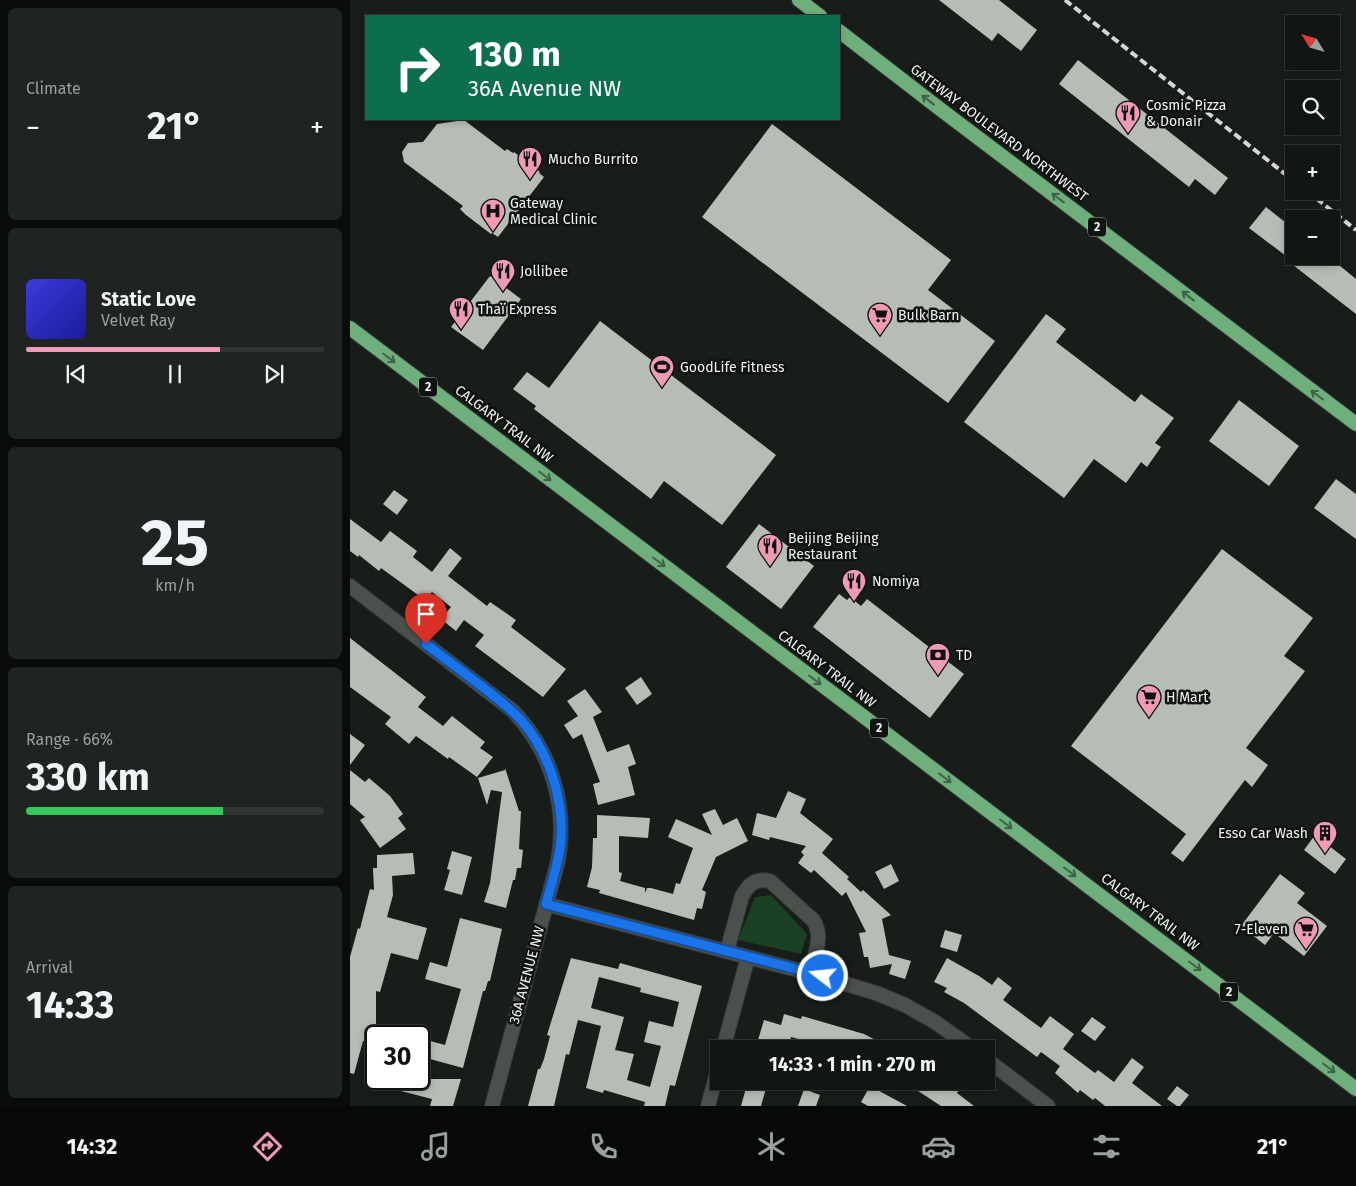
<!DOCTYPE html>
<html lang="en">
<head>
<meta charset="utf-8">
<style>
	body { margin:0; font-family:"Fira Sans",sans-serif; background:#1f2321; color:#f1f3f6; height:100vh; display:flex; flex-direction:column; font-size:19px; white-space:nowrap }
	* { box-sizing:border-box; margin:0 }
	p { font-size:16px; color:#9c9fa0 }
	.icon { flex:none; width:28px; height:28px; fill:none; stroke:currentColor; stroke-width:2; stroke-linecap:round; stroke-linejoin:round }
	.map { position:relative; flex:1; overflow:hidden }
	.details { display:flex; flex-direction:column; gap:8px; padding:8px; background:#0a0c0a; width:350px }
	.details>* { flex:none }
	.guide { position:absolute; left:15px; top:15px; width:475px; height:105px; border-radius:0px; box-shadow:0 2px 8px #0003,0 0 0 1px #313533; background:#0b6e4f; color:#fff; overflow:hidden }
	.needle { width:32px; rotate:307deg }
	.tools { position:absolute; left:935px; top:15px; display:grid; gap:10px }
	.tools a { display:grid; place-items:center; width:55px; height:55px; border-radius:0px; background:#121613; box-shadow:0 2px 8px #0003,0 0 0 1px #313533; font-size:25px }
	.speed { position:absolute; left:15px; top:1025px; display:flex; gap:10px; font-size:25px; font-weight:700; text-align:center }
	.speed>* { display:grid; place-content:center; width:65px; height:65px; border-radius:50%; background:#121613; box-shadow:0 2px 8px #0003,0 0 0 1px #313533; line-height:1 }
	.speed .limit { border:2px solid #111; border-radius:8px; background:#fff; color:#111 }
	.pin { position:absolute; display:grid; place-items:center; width:42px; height:42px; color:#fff; margin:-51px -21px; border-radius:50% 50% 50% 0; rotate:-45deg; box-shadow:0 0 5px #0007 }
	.pin .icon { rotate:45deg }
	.me { position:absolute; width:55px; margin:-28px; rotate:286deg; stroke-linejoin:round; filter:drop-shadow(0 0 4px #0008) }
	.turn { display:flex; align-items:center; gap:18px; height:105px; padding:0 20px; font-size:22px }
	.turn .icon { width:65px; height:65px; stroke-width:2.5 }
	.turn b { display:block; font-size:35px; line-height:42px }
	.big { font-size:38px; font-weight:700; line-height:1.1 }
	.details .tile { flex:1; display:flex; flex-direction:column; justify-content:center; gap:8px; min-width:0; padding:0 18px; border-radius:8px; background:#1f2321 }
	.details .dial { align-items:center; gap:0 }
	.dial b { font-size:65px; line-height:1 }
	.song { display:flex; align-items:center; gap:15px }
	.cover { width:60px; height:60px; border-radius:8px; background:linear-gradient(135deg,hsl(240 70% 55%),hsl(240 70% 35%)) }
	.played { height:5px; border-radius:2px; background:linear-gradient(90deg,#f09ab5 65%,#313533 65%) }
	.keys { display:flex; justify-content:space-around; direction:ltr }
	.heat { display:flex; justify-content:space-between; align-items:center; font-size:28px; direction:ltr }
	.charge { height:8px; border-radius:4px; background:linear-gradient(90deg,#34c759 66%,#313533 0) }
	.trip { position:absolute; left:360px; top:1040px; width:285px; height:50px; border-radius:0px; background:#121613; box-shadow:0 2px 8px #0003,0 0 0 1px #313533; font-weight:700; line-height:50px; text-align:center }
	.menu { display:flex; height:80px; justify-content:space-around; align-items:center; background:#070908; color:#9c9fa0 }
	.menu .icon { width:35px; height:35px }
	.menu .on { color:#f09ab5 }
	.menu b { font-size:22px; color:#f1f3f6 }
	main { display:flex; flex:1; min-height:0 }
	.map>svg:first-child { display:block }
</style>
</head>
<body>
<main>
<section class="details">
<div class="tile"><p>Climate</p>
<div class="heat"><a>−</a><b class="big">21°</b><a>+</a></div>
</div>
<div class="tile">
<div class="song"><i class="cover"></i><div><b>Static Love</b><p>Velvet Ray</p></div></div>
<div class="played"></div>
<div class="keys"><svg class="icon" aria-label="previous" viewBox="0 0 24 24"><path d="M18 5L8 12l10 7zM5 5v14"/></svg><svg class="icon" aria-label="pause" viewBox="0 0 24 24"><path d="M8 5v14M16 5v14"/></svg><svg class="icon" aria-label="next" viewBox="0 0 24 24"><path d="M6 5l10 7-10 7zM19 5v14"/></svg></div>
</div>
<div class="tile dial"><b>25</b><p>km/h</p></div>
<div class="tile"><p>Range · 66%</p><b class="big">330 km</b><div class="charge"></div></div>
<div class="tile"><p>Arrival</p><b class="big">14:33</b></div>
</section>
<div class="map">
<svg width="1006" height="1106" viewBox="0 0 1006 1106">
	<rect width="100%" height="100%" fill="#181d19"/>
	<!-- green -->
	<path fill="#1a4124" d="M421,895l36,39 -6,20 -63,-14 17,-43z"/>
	<!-- building -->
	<path fill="#b5bdb6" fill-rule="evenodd" d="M589,0h60l38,30 -16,21 -23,-18 -6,8z
		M728,60l150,118 -13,17 -20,-16 -6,8 -130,-103z
		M114,120l41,31 2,-2 6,4 1,-1 26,20 -1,1 5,4 -46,60 -6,-4 -1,1 -25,-19 -6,-6 3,-3 -59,-44 -2,-10 6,-9 15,-1 14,-18z
		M422,124l179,136 -23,30 67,51 -47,62 -246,-186z
		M916,207l28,22v33l-45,-34z
		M948,256h30l28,23v35l-63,-49z
		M140,276l31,23 -38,51 -32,-23z
		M696,314l20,15 -10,13 76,58 3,2 6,-8 33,24 -19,25 6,4 -14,20 -6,-5 -15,21 -32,-24 -30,39 -100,-76z
		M250,321l176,134 -54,70 -58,-44 -13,18 -117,-90 2,-3 -23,-17 14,-17 22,16z
		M889,400l60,46 -30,40 -60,-45z
		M986,479l20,15v45l-42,-31z
		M44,490l14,10 -11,15 -14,-11z
		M0,519l31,23 9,-11 27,20 -4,6 19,15 18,-24 12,10 -14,18 39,30 3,-4 26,18 -5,7 55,42 -23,28 -68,-51 9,-11 -20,-15 -8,11 -15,-12 10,-12 -19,-15 -7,8 -44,-32 -2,3 -20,-16 -1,2 -8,-6z
		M409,524l55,42 -33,43 -55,-42z
		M872,549l91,69 -29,38 21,15 -59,77 22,17 -16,22 -7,-7 -62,82 -12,-9 15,-19 -115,-88z
		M489,594l8,6 3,-3 11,9 6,-7 97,75 -34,44 -117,-91z
		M0,638l76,59 -8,10 25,19 9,-10 33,26 -5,6 13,9 -16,20 -28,-20 -1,2 -32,-23 -7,8 -24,-20 6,-7 -41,-30z
		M291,677l11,17 -15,11 -12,-17z
		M235,689l17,23 -9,5 14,35 22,-8 7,20 -8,3 7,28 -37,10 -5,-21 7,-2 -18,-48 -9,5 -9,-14 14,-9 -11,-15z
		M0,734l15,11 -15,20z
		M155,768l14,43h2l-2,38 4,1 -2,18h-4l-2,12h-2l-7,28 -22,-6 6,-19 12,-91 -11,-2 -4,15 -9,-27 27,-8z
		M0,770l15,12 4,-4 21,18 13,18 -5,4 8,11 -26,19 -20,-28 5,-3 -15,-13z
		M438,791l18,8 -6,14 33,26 -11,14 27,24 -2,2 14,13 2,-2 28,25 -9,4 7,36 22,6 -6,18 -16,-5 3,-10 -22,4 -2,-11h-4l-5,-24 7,-1 -20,-40 -4,4 -28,-26 -3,3 -13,-10 6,-8 -3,-3 5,-6 -36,-9 -1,3 -17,-5 5,-22 19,5z
		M365,809l8,16 14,-7 11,23 -32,16 -14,33 4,2 -4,17 -5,-1 -3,12 -95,-27 1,-3 -13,-3 5,-20 1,-29h4v-23l53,3 -2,20 -29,-2v36l3,1 -2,8 25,7v5l2,-5h4l22,6 3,-11 4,1 13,-36 -25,-11 8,-18 36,16 -10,-21z
		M965,835l31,24 -11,15 -31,-24z
		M102,851l20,6 -10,38 -18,-5 6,-20 -3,-1z
		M63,853l2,21 -23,2 1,19 -6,22 40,11 -9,32 -27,-7 -11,39 -4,-1v53l-13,-3 -9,33 -4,-1v-116l8,-29 2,1 10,-40 4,1 -1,-22h4v-13z
		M541,864l8,17 -15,8 -9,-17z
		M930,874l25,19 -8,10 30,23 -23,30 -30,-23 -9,12 -24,-19z
		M110,918l42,11 -12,52h-2l-3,10h-2l-20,77 -44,-12v-18l26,7 16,-56 -36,-10 5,-17 17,5z
		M595,930l17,5 -5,17 -17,-5z
		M221,958l47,11 2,-6 82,23 -27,100 -5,-1 -5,21h-21l1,-4 -41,-12 -1,3 -17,-5 15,-62 -23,-6 -9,35 -3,-1 -12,52h-26l10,-37h2l4,-10 6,-23 -3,-1zM249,977l42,11 -1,4 39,10 -6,25 -24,-6 -5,21 17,4 -11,41 -23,-7 7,-26 -19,-4 9,-33 -33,-9z
		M597,958l32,18 13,9 6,-8 14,11 -9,12 38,28 9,-12 24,18 -11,15 32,24 3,-3 16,12 18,-24 12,9 -12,16 30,23h-57l-10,-8 -2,2 -13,-10 -2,3 -23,-20 5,-7 -19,-14 -4,5 -73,-54 -20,-11 3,-4 -13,-6z
		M434,1014l17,5 1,-3 62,18 29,15h-56l-46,-12 -3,12 -30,-9 6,-20 17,5z
		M742,1017l14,10 -11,14 -14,-10z
		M46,1079h65l-8,27h-23l2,-7 -39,-10z
		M398,1081h20l-7,25h-20z
		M553,1081h44l12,9 -2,3 17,13h-33z
		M520,1086l37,20h-39l-7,-4z
		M827,1086l12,9 -9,11h-3l-10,-7z
		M454,1089l16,6 -4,11h-18z"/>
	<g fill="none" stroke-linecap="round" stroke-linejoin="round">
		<defs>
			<path id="minor" d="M0,586l162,124c39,40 56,96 46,151l-66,245
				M196,904l263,69 67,20 29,12 30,17 38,27
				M377,951l15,-55c7,-12 13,-18 28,-15l43,39c11,16 2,35 -4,53
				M373,1049l25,-92
				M636,1059l62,47
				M358,1106l11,-41"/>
			<path id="trunk" d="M449,0l21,16
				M489,31l101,78 416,315
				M0,328l1006,761"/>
		</defs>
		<!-- minor casing -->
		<use href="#minor" stroke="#333734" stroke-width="16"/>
		<!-- trunk casing -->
		<use href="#trunk" stroke="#333734" stroke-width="16"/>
		<!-- minor -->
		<use href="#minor" stroke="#4a504b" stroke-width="14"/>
		<!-- trunk -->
		<use href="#trunk" stroke="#6faf7c" stroke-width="14"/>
		<!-- rail -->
		<path stroke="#d4d8d5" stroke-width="4" stroke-dasharray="8 4" stroke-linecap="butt" d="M715,0l229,181
			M957,191l49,39"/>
	</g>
	<!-- one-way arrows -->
	<defs><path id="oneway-shaft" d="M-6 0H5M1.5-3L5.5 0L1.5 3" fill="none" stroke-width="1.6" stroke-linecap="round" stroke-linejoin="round" transform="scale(1.25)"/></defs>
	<g stroke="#3f6246">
		<use href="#oneway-shaft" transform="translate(578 100) rotate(-142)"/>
		<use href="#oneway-shaft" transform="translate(708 198) rotate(-143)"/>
		<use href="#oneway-shaft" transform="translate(838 296) rotate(-142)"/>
		<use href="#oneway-shaft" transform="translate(39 358) rotate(37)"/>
		<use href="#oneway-shaft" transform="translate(967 395) rotate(-143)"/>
		<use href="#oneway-shaft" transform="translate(195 476) rotate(37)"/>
		<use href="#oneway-shaft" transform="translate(309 562) rotate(37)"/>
		<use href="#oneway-shaft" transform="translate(465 680) rotate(37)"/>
		<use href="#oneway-shaft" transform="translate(595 778) rotate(37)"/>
		<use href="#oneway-shaft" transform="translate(656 824) rotate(37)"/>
		<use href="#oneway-shaft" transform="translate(720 872) rotate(37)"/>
		<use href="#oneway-shaft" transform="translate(845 966) rotate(37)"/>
		<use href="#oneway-shaft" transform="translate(979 1068) rotate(37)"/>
	</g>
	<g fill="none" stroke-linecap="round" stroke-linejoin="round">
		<defs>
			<path id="route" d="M76,644c18,14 36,27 54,41 14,11 29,22 41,35 29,33 45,84 39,128 -3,19 -9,38 -14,56l277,72"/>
		</defs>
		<!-- route casing -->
		<use href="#route" stroke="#114b97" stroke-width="12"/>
		<!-- route -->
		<use href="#route" stroke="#1a73e8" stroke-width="9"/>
	</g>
	<!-- icons -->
	<defs>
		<symbol id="restaurant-pin" viewBox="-11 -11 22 30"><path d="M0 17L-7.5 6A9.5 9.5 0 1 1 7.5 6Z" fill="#f09ab5" stroke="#0f1410"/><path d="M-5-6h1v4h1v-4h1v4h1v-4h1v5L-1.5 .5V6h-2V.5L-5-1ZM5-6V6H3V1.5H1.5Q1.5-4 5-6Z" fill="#111"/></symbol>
		<symbol id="hospital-pin" viewBox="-11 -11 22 30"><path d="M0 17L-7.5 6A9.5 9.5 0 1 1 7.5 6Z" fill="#f09ab5" stroke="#0f1410"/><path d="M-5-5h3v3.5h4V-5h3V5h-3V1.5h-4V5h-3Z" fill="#111"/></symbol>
		<symbol id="supermarket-pin" viewBox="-11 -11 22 30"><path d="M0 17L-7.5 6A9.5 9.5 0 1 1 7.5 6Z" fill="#f09ab5" stroke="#0f1410"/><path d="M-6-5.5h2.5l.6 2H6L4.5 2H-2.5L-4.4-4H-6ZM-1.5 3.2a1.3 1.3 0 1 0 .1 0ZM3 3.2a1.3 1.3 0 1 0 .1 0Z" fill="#111"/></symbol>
		<symbol id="stadium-pin" viewBox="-11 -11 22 30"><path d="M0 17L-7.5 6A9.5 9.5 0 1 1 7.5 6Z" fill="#f09ab5" stroke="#0f1410"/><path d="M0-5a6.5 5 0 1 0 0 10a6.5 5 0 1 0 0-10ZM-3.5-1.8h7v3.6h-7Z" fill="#111"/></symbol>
		<symbol id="bank-pin" viewBox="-11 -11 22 30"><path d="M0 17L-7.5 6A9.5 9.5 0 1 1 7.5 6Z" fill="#f09ab5" stroke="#0f1410"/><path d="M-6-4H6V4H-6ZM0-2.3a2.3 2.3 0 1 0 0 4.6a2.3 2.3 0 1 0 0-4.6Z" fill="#111"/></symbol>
		<symbol id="building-pin" viewBox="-11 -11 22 30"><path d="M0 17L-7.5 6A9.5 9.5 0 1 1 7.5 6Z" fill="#f09ab5" stroke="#0f1410"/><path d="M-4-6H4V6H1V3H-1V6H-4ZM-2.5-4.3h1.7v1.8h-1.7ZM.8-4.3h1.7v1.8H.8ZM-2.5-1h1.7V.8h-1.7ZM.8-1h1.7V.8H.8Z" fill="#111"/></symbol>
	</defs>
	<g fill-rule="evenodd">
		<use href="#restaurant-pin" x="764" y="99" width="28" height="38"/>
		<use href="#restaurant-pin" x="166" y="145" width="28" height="38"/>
		<use href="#hospital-pin" x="129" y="197" width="28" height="38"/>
		<use href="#restaurant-pin" x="139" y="257" width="28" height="38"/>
		<use href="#restaurant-pin" x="97" y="295" width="28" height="38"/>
		<use href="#supermarket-pin" x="516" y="301" width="28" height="38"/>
		<use href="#stadium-pin" x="298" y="353" width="28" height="38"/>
		<use href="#restaurant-pin" x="406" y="532" width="28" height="38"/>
		<use href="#restaurant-pin" x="490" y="567" width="28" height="38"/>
		<use href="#bank-pin" x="574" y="641" width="28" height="38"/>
		<use href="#supermarket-pin" x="785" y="683" width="28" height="38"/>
		<use href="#building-pin" x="961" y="819" width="28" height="38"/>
		<use href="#supermarket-pin" x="942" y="915" width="28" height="38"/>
	</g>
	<g text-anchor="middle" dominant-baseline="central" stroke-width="5" stroke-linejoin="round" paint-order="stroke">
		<!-- shield labels -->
		<g fill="#0f1410" stroke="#acb0ad" stroke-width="1">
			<rect x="738" y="217.5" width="18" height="19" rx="4"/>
			<rect x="69" y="377.5" width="18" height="19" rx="4"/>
			<rect x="520" y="718.5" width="18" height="19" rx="4"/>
			<rect x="870" y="982.5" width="18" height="19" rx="4"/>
		</g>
		<g font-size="12" font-weight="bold" fill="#eff3f0">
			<text x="747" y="227">2</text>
			<text x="78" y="387">2</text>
			<text x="529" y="728">2</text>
			<text x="879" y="992">2</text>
		</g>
		<!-- poi labels -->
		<g font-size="14" fill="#eff3f0" stroke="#0f1410" text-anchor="start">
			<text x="796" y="105">Cosmic Pizza<tspan x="796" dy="16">&amp; Donair</tspan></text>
			<text x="198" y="159">Mucho Burrito</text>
			<text x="160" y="203">Gateway<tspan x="160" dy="16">Medical Clinic</tspan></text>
			<text x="170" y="271">Jollibee</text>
			<text x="128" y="309">Thaï Express</text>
			<text x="548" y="315">Bulk Barn</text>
			<text x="330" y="367">GoodLife Fitness</text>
			<text x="438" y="538">Beijing Beijing<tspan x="438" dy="16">Restaurant</tspan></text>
			<text x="522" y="581">Nomiya</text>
			<text x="606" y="655">TD</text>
			<text x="816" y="697">H Mart</text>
			<text x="958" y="833" text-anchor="end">Esso Car Wash</text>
			<text x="938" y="929" text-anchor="end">7-Eleven</text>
		</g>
		<!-- street labels -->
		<g font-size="14" fill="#eff3f0" stroke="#0f1410">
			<text transform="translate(649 133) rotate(37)">GATEWAY BOULEVARD NORTHWEST</text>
			<text transform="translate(154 424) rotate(37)">CALGARY TRAIL NW</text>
			<text transform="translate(477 669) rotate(37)">CALGARY TRAIL NW</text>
			<text transform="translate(800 912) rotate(37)">CALGARY TRAIL NW</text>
			<text transform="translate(177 975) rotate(-75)">36A AVENUE NW</text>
		</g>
	</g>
</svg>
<div class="tools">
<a><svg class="needle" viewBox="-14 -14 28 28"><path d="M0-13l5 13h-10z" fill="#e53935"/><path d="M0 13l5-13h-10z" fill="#9c9fa0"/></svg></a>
<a><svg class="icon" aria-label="search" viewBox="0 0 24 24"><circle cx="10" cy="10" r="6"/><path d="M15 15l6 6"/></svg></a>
<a>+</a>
<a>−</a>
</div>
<div class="speed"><div class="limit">30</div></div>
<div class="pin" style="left:76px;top:644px;background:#d93025"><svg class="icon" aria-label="arrive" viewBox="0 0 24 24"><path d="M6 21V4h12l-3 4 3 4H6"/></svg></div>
<svg class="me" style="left:473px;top:976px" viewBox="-20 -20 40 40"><circle r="17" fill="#1a73e8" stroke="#fff" stroke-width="3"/><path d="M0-11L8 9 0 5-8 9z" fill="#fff"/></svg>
<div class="trip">14:33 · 1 min · 270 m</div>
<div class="guide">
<div class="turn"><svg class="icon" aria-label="right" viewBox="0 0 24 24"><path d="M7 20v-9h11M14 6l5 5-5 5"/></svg><div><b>130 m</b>36A Avenue NW</div></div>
</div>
</div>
</main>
<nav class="menu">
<b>14:32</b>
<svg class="icon on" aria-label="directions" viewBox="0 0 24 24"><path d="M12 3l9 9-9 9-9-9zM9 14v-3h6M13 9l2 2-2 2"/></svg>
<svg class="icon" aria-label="music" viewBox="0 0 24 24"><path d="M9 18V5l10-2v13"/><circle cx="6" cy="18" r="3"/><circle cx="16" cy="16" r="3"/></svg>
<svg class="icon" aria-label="phone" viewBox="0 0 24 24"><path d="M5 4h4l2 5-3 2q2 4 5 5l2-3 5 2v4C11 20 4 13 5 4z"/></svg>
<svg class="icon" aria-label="climate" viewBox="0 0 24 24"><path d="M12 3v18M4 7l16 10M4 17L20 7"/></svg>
<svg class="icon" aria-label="car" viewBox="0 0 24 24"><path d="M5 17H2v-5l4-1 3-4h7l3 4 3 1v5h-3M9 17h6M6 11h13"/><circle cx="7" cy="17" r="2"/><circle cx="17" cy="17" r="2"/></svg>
<svg class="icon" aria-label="filters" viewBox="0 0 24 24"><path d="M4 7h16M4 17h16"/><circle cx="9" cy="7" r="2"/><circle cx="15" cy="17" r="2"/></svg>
<b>21°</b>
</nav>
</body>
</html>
